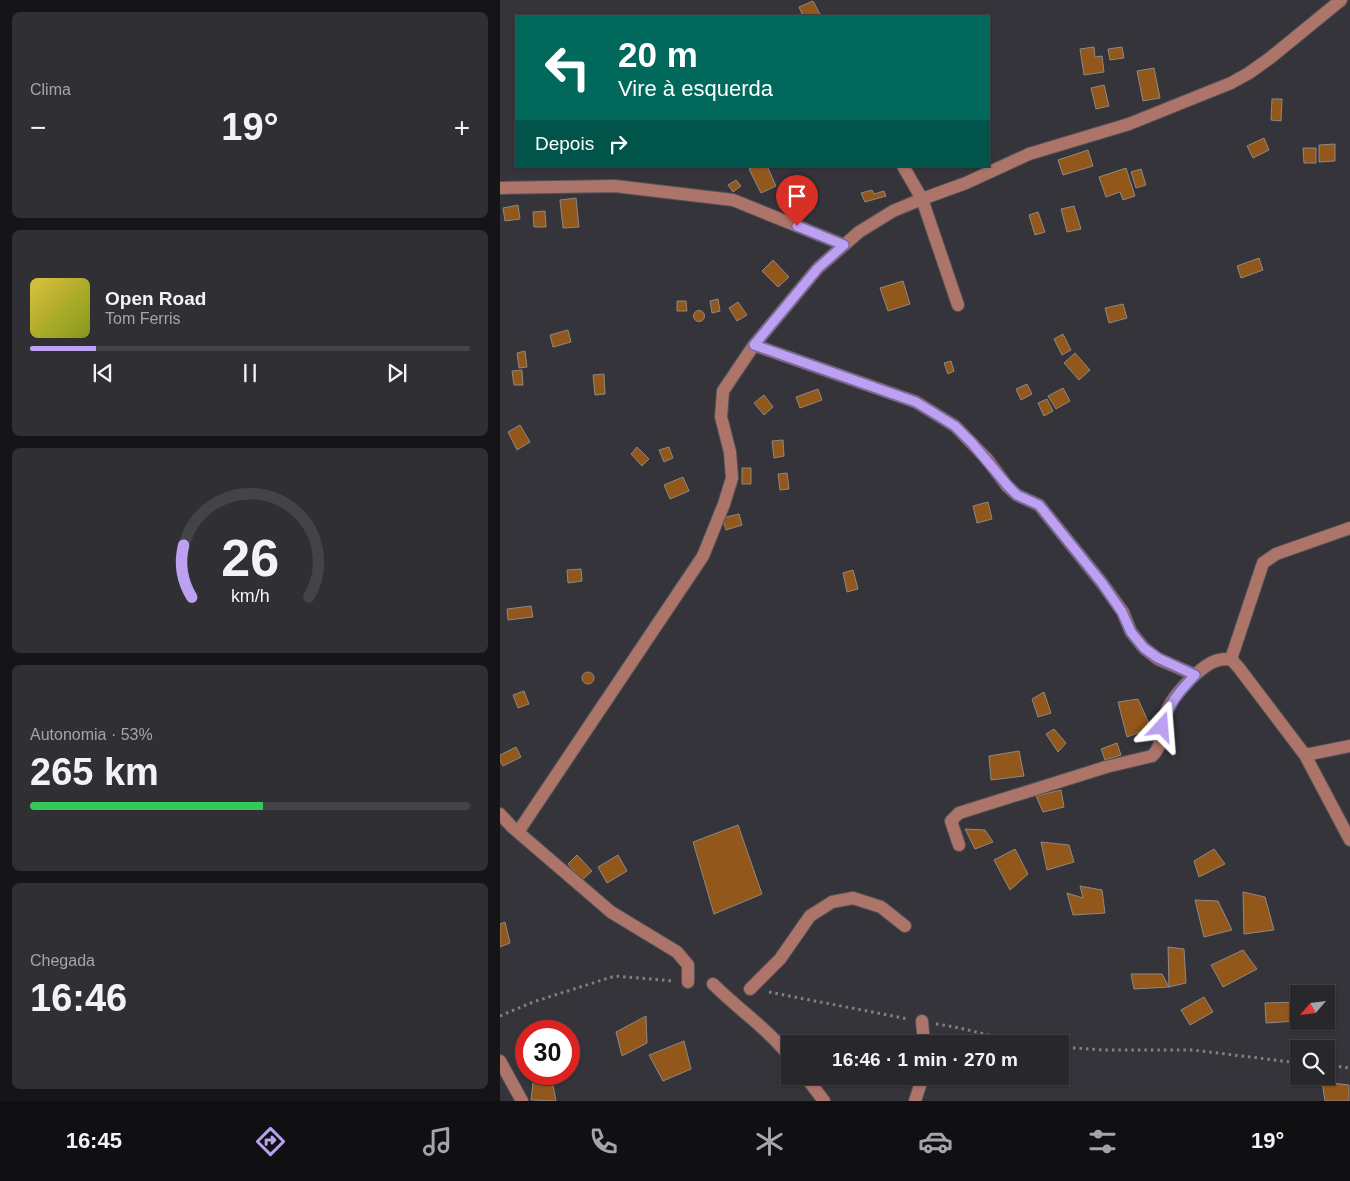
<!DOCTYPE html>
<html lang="pt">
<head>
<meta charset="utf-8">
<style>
	body { margin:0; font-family:Helvetica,sans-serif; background:#2f2f34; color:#f1f3f6; height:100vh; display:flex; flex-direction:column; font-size:19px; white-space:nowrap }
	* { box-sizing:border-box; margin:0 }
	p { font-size:16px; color:#a4a5a9 }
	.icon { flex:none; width:28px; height:28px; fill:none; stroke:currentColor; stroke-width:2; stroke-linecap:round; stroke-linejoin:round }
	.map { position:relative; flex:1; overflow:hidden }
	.drawer { display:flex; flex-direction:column; gap:12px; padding:12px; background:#151518; width:500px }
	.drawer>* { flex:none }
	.hud { position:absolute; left:15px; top:15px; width:475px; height:152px; border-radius:0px; box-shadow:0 1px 4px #0004,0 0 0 1px #434448; background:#00695c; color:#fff; overflow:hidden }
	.needle { width:32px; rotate:242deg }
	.buttons { position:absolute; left:790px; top:985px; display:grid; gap:10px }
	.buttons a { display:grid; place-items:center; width:45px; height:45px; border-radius:0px; background:#27272c; box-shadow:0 1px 4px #0004,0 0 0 1px #434448; font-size:25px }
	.speed { position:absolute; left:15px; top:1020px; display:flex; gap:10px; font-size:25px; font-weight:700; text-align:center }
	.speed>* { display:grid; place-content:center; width:65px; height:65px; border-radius:50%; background:#27272c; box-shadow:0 1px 4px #0004,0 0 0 1px #434448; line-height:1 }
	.speed .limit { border:8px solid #d22; background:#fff; color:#111 }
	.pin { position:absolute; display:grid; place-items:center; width:42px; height:42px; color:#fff; margin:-51px -21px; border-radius:50% 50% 50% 0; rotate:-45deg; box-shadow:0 0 5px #0007 }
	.pin .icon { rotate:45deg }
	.me { position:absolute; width:55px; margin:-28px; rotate:19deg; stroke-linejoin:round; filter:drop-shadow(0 0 4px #0008) }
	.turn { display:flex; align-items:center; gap:18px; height:105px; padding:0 20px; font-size:22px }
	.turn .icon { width:65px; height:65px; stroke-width:2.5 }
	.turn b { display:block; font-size:35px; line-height:42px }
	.then { display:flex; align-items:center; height:48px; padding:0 20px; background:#0003; gap:10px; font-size:19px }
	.big { font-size:38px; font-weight:600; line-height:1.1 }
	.drawer .widget { flex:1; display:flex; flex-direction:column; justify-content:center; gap:8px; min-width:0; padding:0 18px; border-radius:8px; background:#2f2f34 }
	.drawer .dial { align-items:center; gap:0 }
	.dial svg { height:130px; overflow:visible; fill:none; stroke:#434448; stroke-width:7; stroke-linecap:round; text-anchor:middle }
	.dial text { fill:#f1f3f6; stroke:none }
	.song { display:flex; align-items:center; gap:15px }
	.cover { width:60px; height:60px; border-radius:8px; background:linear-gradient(135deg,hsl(50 70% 55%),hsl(70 70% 35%)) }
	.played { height:5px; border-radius:2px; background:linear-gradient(90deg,#bca0f2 15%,#434448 15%) }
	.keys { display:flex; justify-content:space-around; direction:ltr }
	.heat { display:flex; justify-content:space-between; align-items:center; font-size:28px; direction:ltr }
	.charge { height:8px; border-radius:4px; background:linear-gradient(90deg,#34c759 53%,#434448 0) }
	.trip { position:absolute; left:281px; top:1035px; width:288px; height:50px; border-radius:0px; background:#27272c; box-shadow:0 1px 4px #0004,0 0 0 1px #434448; font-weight:600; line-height:50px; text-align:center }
	.menu { display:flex; height:80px; justify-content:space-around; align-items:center; background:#101012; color:#a4a5a9 }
	.menu .icon { width:35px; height:35px }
	.menu .current { color:#bca0f2 }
	.menu b { font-size:22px; color:#f1f3f6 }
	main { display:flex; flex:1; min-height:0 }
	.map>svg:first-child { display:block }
</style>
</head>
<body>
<main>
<section class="drawer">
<div class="widget"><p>Clima</p>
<div class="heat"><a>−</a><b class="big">19°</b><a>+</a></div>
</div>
<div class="widget">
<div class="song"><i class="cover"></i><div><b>Open Road</b><p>Tom Ferris</p></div></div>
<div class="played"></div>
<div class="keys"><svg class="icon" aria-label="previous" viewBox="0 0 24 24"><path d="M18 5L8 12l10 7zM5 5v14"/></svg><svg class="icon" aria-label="pause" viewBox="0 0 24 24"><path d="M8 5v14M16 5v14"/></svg><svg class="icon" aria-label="next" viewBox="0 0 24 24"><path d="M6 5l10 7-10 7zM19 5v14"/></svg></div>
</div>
<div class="widget dial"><svg viewBox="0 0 100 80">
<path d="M14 69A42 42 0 1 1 86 69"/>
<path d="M14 69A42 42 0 0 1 9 37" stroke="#bca0f2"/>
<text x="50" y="56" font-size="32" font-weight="700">26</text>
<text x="50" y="72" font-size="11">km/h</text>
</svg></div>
<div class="widget"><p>Autonomia · 53%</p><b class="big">265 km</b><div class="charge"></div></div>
<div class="widget"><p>Chegada</p><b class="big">16:46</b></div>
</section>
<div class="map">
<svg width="850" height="1101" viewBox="0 0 850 1101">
	<rect width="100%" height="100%" fill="#34343a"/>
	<!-- building -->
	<path fill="#92581b" stroke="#8e8884" d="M313,1l8,15h-18l-4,-9z
		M594,47l1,10 7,-1 2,16 -20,3 -4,-26z
		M622,47l2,11 -14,2 -2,-11z
		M654,68l6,30 -17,3 -6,-30z
		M604,85l5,21 -13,3 -5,-21z
		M772,99h10l-1,22 -10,-1z
		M764,138l5,12 -16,8 -6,-12z
		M835,144v17l-16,1v-17z
		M803,148h13v15h-12z
		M588,150l5,16 -30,9 -5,-15z
		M255,166h12l9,20 -15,7 -12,-24z
		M626,168l9,28 -12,4 -3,-8 -14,5 -7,-20z
		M641,169l5,16 -10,3 -5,-16z
		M236,180l5,6 -8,6 -5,-7z
		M372,190l2,4 10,-3 2,5 -21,6 -4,-9z
		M76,198l3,29 -16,1 -3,-28z
		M18,205l2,14 -15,2 -2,-13z
		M574,206l7,23 -14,3 -6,-23z
		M45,211l1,16h-12l-1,-15z
		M538,212l7,20 -10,3 -6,-20z
		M759,258l4,12 -22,8 -4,-12z
		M273,260l16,17 -11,10 -16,-16z
		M403,281l7,23 -22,7 -8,-23z
		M218,299l2,12 -8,2 -2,-12z
		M177,301h9l1,10h-10z
		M238,302l9,13 -10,6 -8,-13z
		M623,304l4,14 -18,5 -4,-15z
		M193.5 316a5.5 5.5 0 1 1 11 0a5.5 5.5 0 1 1-11 0Z
		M68,330l3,12 -18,5 -3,-12z
		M563,334l8,16 -9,5 -8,-16z
		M25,351l2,16 -8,1 -2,-15z
		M575,353l15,17 -11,10 -15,-17z
		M451,361l3,10 -6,3 -4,-11z
		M22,370l1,15h-9l-2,-14z
		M104,374l1,20 -10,1 -2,-20z
		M527,384l5,10 -11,6 -5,-11z
		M563,388l7,13 -14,8 -8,-13z
		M318,389l4,11 -22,8 -4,-11z
		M264,395l9,12 -9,8 -10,-12z
		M547,399l6,12 -9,5 -6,-13z
		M20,425l10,17 -13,8 -9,-18z
		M283,440l1,16 -10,2 -2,-17z
		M137,447l12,12 -7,7 -11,-12z
		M169,447l4,11 -9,4 -5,-12z
		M242,468h9v16h-9z
		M287,473l2,16 -9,1 -2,-16z
		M183,477l6,14 -19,8 -6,-14z
		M488,502l4,17 -15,4 -4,-17z
		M239,514l3,11 -16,5 -4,-12z
		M81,569l1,12 -14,2 -1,-13z
		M353,570l5,19 -11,3 -4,-19z
		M31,606l2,11 -25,3 -1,-11z
		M82 678a6 6 0 1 1 12 0a6 6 0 1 1-12 0Z
		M24,691l5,13 -11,4 -5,-13z
		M544,692l7,21 -13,4 -6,-18z
		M638,699l13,29 -24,9 -9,-35z
		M554,729l12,14 -8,9 -12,-18z
		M617,743l4,12 -16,5 -4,-11z
		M16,747l5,10 -18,9 -3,-5v-6z
		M519,751l5,25 -33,4 -2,-24z
		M561,790l3,17 -21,5 -7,-16z
		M238,825l24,69 -48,20 -21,-72z
		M465,829l20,1 8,12 -18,7z
		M541,842l28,3 5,17 -27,8z
		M515,849l13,25 -18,16 -16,-30z
		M714,849l11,15 -26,13 -5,-16z
		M77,855l15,16 -10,9 -14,-16z
		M118,855l9,16 -20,12 -9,-16z
		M580,886l22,4 3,23 -32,2 -6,-22 16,5z
		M743,892l22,5 9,33 -30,4z
		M695,900l23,1 14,29 -28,7z
		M5,922l5,21 -10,4v-23z
		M668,947l16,2 2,34 -17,4z
		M743,950l14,19 -34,18 -12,-22z
		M631,974h31l7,13 -35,2z
		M704,997l9,15 -23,13 -9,-15z
		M797,1002l1,19 -32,2 -1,-20z
		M146,1016l1,27 -25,13 -6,-24z
		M184,1041l7,28 -28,12 -14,-26z
		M34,1074h17l5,27 -25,-1z
		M822,1082l27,3v16h-24z"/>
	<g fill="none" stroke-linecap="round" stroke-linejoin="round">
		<defs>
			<path id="minor" d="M0,188l115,-2 118,14 111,45
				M458,305l-36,-106 44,-16 63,-29 100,-30 102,-41 18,-10 21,-15 71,-58
				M254,345l162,57 39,24 32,33 20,27 10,9 22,10 63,78 21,29 8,20 13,16 14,11 37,16
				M731,659l32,-96 13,-9 74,-26
				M805,755l45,-9
				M0,814l12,13 99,85 66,40 11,13v17
				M18,832l185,-276 21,-52 8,-26 -2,-26 -9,-35 2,-26 31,-46 64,-77 41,-36 34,-21 29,-12 -19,-33
				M459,845l-8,-24 8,-8 147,-46 46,-11c13,-12 9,-33 16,-48 7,-15 35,-45 51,-48 3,-1 8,-1 12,-1l8,9 66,87 45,85
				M213,984c25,25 55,45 77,73
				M250,989l30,-30 30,-43 22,-14 21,-4 28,9 24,19
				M422,1021l2,23
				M0,1061l22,40
				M305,1076l19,25
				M415,1101l8,-25"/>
		</defs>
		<!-- minor casing -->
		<use href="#minor" stroke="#535358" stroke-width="14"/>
		<!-- path -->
		<path stroke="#818185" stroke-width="3" stroke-dasharray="2.5 4" stroke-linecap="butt" d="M269,992l139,27
			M0,1016l33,-14 82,-26 59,5
			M436,1024c31,4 60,14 90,20
			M560,1047l43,3h90l106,13
			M826,1065l24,3"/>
		<!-- minor -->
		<use href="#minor" stroke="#ad7469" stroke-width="12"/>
	</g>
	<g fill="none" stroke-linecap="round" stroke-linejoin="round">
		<defs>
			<path id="route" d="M297,226l47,19 -26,23 -64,77 162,57 39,24 17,17 36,43 9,9 22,10 63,78 20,29 9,20 13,16 14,10 37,17c-18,19 -25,27 -33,52"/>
		</defs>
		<!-- route casing -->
		<use href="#route" stroke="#7a689d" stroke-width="12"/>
		<!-- route -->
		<use href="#route" stroke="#bca0f2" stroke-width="9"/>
	</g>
</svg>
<div class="buttons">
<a><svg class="needle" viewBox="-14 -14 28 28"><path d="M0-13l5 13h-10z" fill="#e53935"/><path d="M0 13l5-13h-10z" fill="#a4a5a9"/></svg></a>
<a><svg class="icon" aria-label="search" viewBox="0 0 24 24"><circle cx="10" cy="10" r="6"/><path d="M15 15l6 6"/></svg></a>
</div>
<div class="speed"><div class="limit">30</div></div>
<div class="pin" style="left:297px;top:226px;background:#d93025"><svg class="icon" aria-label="arrive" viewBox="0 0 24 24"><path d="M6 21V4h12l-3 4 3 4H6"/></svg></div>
<svg class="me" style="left:662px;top:727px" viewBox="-20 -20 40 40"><path d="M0-17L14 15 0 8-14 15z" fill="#bca0f2" stroke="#fff" stroke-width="4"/></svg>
<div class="trip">16:46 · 1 min · 270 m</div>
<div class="hud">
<div class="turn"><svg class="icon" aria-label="left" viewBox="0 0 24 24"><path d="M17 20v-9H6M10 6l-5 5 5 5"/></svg><div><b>20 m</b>Vire à esquerda</div></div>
<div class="then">Depois<svg class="icon" aria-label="right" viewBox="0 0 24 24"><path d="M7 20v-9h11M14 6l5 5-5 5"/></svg></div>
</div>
</div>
</main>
<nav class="menu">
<b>16:45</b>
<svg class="icon current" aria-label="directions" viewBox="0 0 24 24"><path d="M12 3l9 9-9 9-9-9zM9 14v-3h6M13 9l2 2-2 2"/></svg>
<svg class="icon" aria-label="music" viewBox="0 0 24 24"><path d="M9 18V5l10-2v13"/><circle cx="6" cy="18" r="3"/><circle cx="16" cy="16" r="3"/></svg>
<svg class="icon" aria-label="phone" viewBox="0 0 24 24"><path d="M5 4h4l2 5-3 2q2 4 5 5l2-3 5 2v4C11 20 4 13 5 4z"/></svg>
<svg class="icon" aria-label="climate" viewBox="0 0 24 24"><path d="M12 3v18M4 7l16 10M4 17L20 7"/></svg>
<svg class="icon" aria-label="car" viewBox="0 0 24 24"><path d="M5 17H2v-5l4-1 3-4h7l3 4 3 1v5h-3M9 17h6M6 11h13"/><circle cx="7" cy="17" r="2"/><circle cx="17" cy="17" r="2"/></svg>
<svg class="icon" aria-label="filters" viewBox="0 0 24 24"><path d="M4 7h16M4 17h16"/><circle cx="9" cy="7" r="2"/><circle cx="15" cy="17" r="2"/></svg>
<b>19°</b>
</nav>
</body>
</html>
